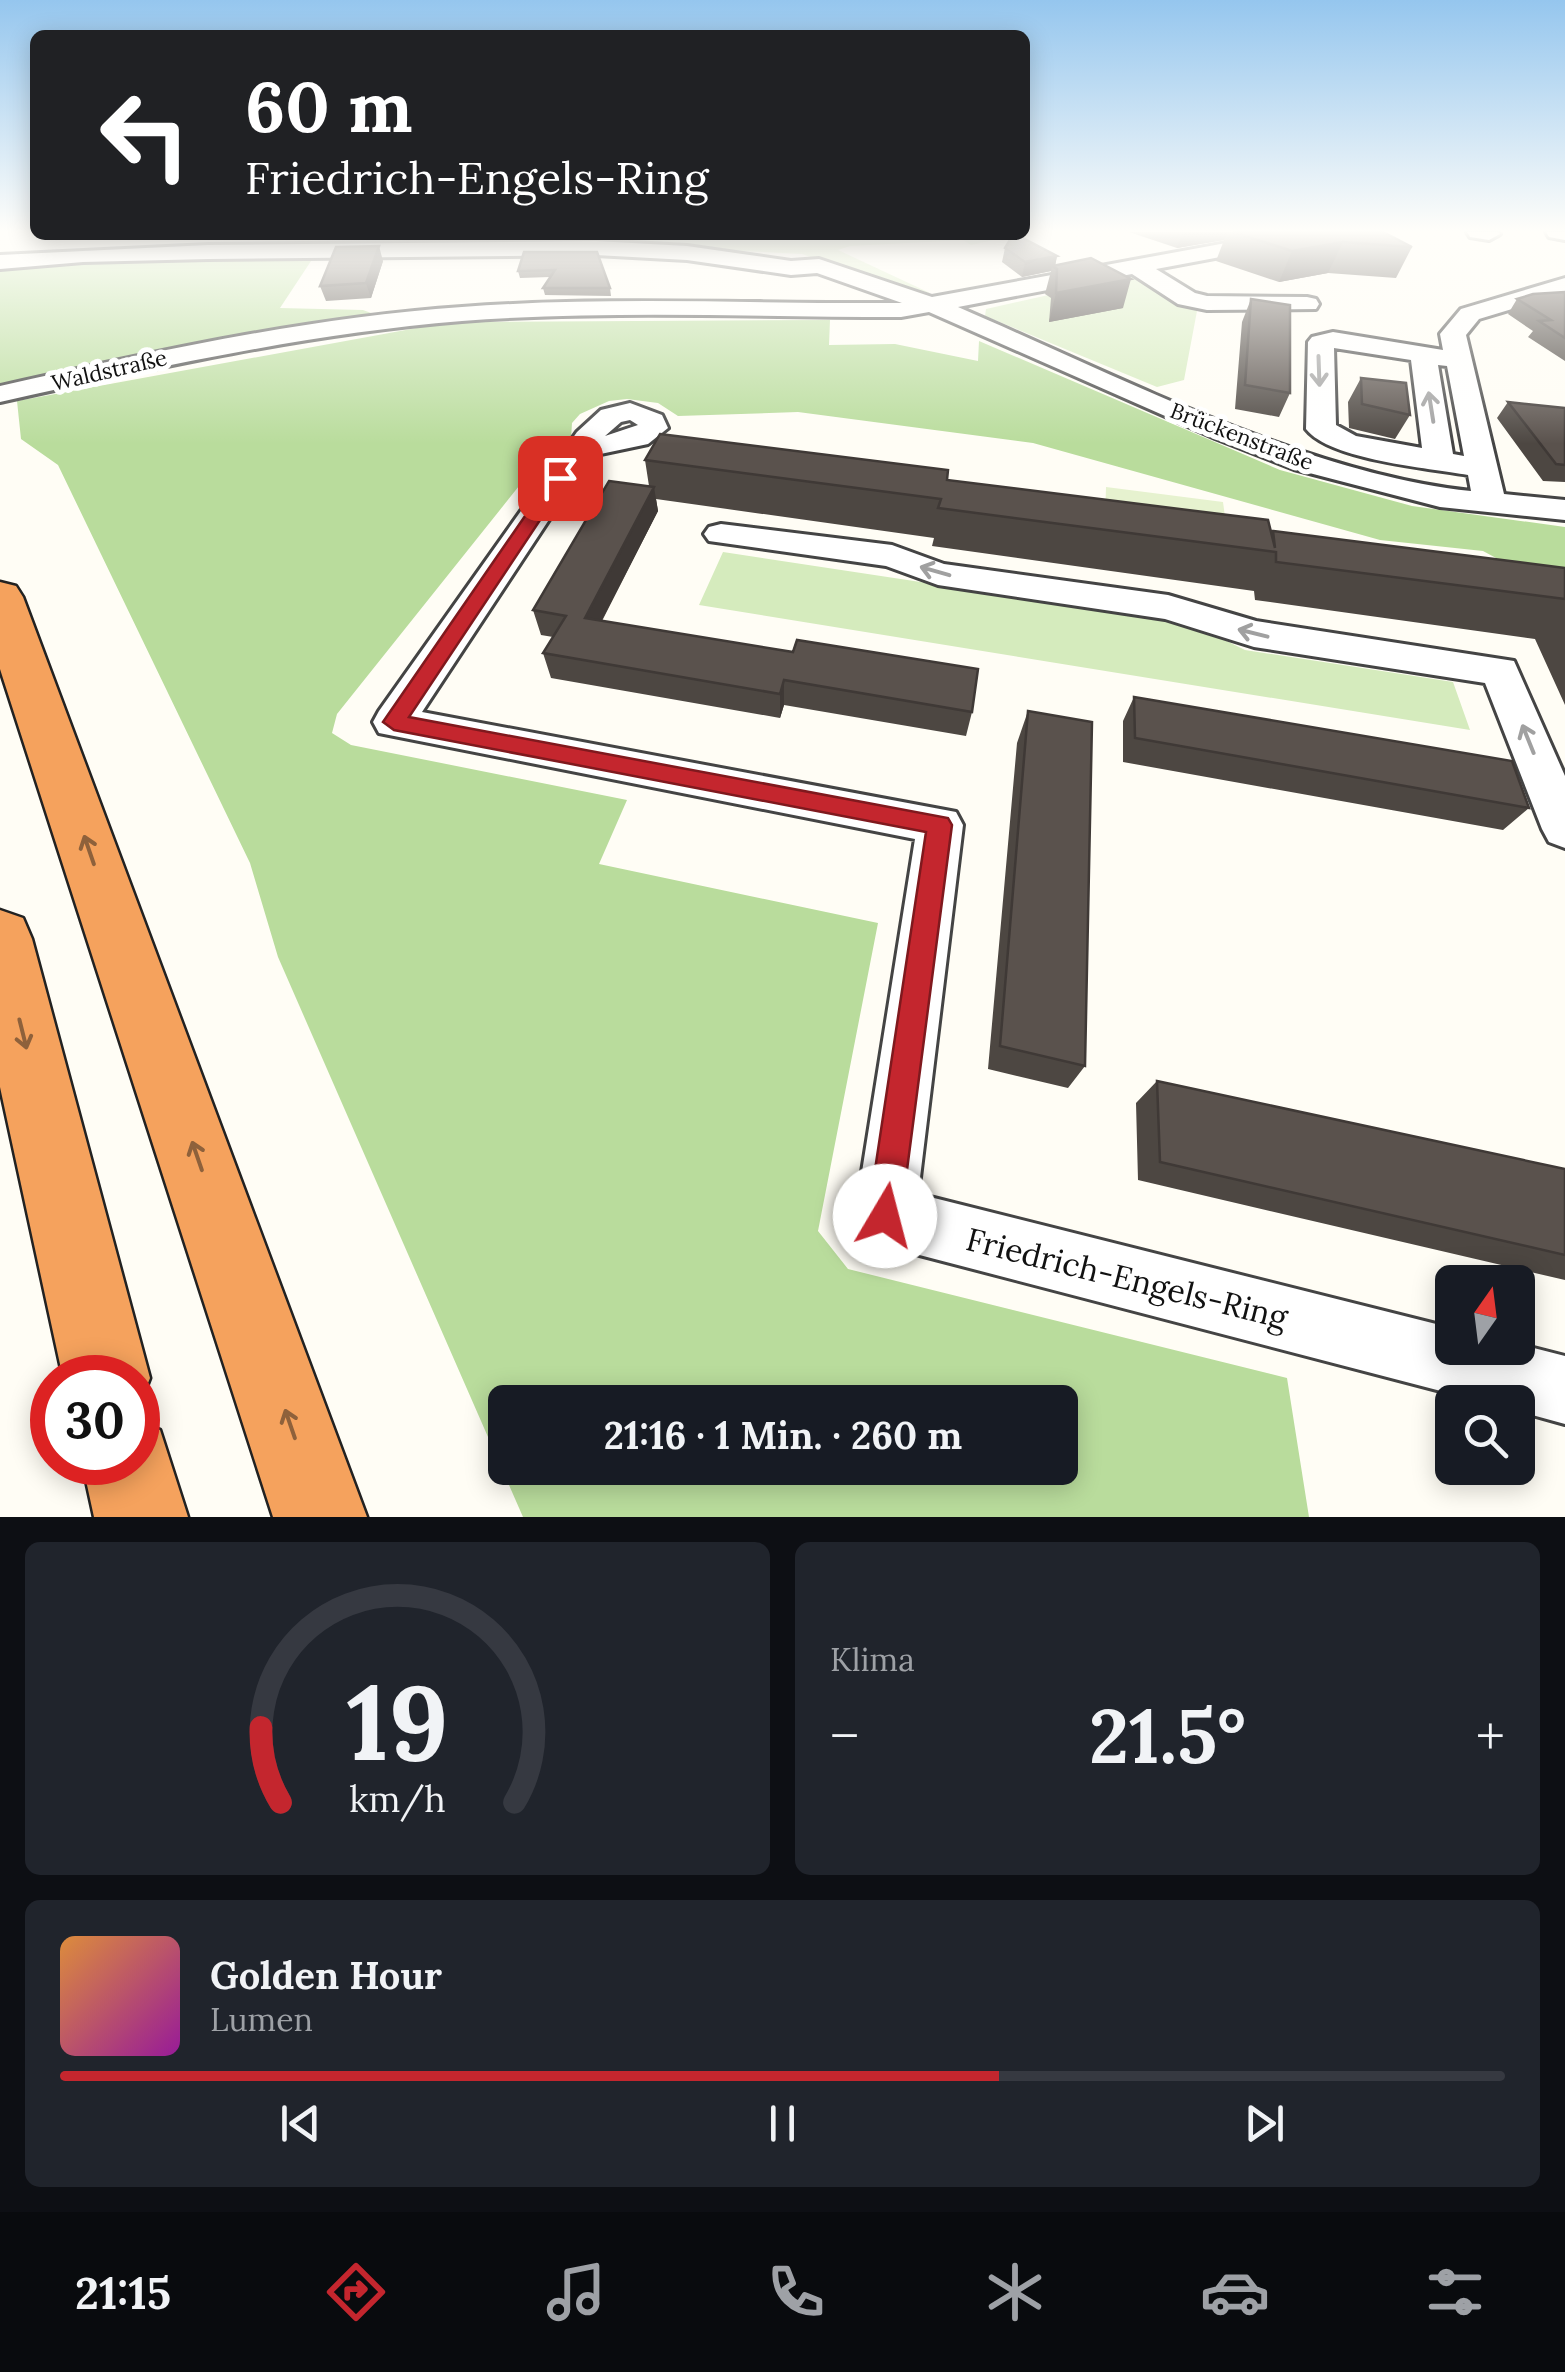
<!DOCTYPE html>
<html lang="de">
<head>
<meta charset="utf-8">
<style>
	body { margin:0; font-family:Lora,serif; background:#20242c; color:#f1f3f6; height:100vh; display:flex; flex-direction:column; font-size:38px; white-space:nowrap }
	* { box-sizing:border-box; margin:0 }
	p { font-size:32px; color:#9ea1a6 }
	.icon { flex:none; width:55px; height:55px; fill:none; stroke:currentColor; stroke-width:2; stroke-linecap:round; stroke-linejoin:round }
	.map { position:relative; height:1517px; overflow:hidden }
	.sheet { display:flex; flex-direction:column; gap:25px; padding:25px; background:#0d0f14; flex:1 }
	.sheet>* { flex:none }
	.guide { position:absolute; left:30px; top:30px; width:1000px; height:210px; border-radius:15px; box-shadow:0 5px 25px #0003; background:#202124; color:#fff; overflow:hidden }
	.needle { width:65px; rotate:14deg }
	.tools { position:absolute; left:1435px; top:1265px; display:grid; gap:20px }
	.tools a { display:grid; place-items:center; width:100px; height:100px; border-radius:15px; background:#171b24; box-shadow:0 5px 25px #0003; font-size:50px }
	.speed { position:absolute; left:30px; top:1355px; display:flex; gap:20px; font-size:50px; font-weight:700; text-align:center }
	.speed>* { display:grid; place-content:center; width:130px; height:130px; border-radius:50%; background:#171b24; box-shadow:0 5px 25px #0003; line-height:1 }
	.speed .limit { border:15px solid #d22; background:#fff; color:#111 }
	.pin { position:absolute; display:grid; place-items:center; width:85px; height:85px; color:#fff; margin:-42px; border-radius:20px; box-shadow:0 5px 15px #0006 }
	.me { position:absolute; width:110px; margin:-55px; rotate:8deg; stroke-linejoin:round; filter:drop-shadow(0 0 8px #0008) }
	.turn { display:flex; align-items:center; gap:35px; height:210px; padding:0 50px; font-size:45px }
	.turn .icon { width:130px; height:130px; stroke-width:2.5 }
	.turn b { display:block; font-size:70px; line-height:85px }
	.big { font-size:75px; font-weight:700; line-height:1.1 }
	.sheet .card { flex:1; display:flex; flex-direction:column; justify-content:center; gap:15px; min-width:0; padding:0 35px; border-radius:15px; background:#20242c }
	.sheet .dial { align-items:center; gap:0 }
	.dial svg { height:260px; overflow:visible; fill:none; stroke:#363941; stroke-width:7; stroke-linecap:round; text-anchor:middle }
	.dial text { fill:#f1f3f6; stroke:none }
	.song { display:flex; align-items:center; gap:30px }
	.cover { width:120px; height:120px; border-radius:15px; background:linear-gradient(135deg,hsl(30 70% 55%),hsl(300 70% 35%)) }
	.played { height:10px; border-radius:5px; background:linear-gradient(90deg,#c4262e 65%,#363941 65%) }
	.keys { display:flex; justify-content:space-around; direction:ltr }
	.heat { display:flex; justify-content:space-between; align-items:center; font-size:55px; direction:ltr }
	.sheet .tiles { flex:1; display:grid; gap:25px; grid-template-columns:1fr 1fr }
	.card:last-child { grid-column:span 2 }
	.trip { position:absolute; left:488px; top:1385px; width:590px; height:100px; border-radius:15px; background:#171b24; box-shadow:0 5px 25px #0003; font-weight:700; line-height:100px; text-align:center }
	.tab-bar { display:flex; height:160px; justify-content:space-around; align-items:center; background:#090b0e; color:#9ea1a6 }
	.tab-bar .icon { width:70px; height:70px }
	.tab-bar .on { color:#c4262e }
	.tab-bar b { font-size:45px; color:#f1f3f6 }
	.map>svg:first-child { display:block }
</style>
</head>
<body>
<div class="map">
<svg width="1565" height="1517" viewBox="0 0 1565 1517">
	<rect width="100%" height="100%" fill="#fffdf5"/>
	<!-- green -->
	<path fill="#d5ebbd" d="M605,235h390l7,3 -31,7 -8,-5 -113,6 -12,4 92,43 -12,2 -116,-41 -195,-10z
		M1156,271l35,23 6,17 -13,69 -27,7 -172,-71 1,-7z
		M723,552l467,71 55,27 208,32 17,48 -771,-125z"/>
	<!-- forest -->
	<path fill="#b9dc9c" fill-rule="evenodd" d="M313,258l-33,50 83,2 19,7 -114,15 -268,52v-118l105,-6z
		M830,320l-1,25 66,-1 83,17 1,-20 301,129 132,36 153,21v68l-82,-44 -103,-11 -347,-97 -235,-31 -120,4 -20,-13 -31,-4 -18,2 -29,13 -8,9 -1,16 -28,17 -206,258 -5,19 19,12 276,55 -28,64 279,59 -60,308 30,38 439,109 22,139h-786l-245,-560 -28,-94 -192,-398 -37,-26 -4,-38 405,-74 41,-5zM505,1402h555v66h-555z"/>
	<!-- pitch -->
	<path fill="#e6f2cf" d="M1106,487l117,15 5,37 -123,-17z"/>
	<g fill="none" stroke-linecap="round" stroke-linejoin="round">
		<defs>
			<path id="minor" d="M1286,232h47l-11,6 -166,31 39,24 12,3 100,1 9,2 3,5 -3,5 -109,1 -29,-6 -46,-30 -174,33c156,67 345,166 513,184l-3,-16c-39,-7 -138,-15 -162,-46l2,-87 4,-5 21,-5 110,18 -3,-16 21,-25 104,-31v15l-86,26 -13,16 38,159 61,6v20l-125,-13 -146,-38 -79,-31 -286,-126 -28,5c-146,0 -294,-7 -439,4 -157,13 -309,47 -462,81v-16c153,-34 305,-68 462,-79 146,-11 293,-3 440,-4l-85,-30 -26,2 -104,-15 -91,-5 -388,4 -125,3 -83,7v-14l208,-10 388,-4 91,5 104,15 28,-2 113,38zM1334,348l77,12 11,88 -66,-12 -20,-11zM1438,365l9,1 17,90 -11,-2z
				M1467,232h31l2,2 -11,6 -19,-3z
				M1546,232h19v8l-16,-3z
				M630,403l32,12 6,13 -20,16 -57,12 -169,256 534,100 7,13 -45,369 534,134v20h66v-4l47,12v68l-47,-13v-9h-35l-598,-156 -21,-9 -9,-21 60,-377 -536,-106 -6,-11 6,-11 198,-279 24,-22zM630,420l8,5 -33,11 16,-14z
				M721,524l171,21 52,19 224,31 88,26 258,40 51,115v72l-16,-6 -7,-13 -57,-146 -231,-36 -89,-28 -227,-34 -52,-19 -177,-25 -5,-7 5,-7z"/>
			<path id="highway" d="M0,582l16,4 7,11 344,920h-94l-273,-848z
				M0,910l23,8 9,21 118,439 -12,31v-31h-75l-63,-291z
				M138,1420l22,10 28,87h-94l-12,-55h56z"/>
		</defs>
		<!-- minor casing -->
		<use href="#minor" stroke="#444" stroke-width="6"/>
		<!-- highway casing -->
		<use href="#highway" stroke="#222" stroke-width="5"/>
		<!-- minor -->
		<use href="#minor" fill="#fff" fill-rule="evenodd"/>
		<!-- highway -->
		<use href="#highway" fill="#f5a25d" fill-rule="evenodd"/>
	</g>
	<!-- wall -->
	<path fill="#4d4742" d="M1129,232h254l29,15 -16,31 -68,-5 -49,9 -63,-21 8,-21 -47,8z
		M532,235h59v2l-59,1z
		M1005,248l52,8 -2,9 68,43 -74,14 2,-24 -6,-4 6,-23 -29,6 -20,-15z
		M524,252l86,36 1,8 -66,-1 -2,-7 7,-11 -30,1 -2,-7z
		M383,261l-12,37 -45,3 -6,-15z
		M1565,292v69l-37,-24 5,-6 -25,-17 9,-15z
		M1251,299l39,94 -11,24 -44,-8 7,-87z
		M1361,378l49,37 -15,24 -46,-11 -1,-26z
		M1508,402l57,6v74l-22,-1 -46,-63z
		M645,460l302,20 324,54 2,-3 292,37v137l-30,-66 -280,-39 -1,-9 -322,-45 2,-8 -278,-39 2,12 -56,110 370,91 -6,24 -182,-31 -4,13 -229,-40 -8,-25 10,-16 -12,-2 -8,-25 116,-124z
		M1134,697l395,111 -26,22 -380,-68v-41z
		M1028,711l57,355 -17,22 -80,-19 29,-326z
		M1157,1081l408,88v111l-427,-100 -2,-77z"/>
	<!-- shaded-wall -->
	<path fill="#3f3936" d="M1191,232h35l-2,8 -47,8 5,-14z
		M1343,242l-15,31 -49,9 13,-31z
		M379,246l4,15 -12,37 -5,-15z
		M1057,256l-2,11 -3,-1 -1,5 -29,6 3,-15z
		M1131,279l-8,29 -74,14 7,-29z
		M654,487l4,24 -68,132 -5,-25z
		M784,680v25l-4,13v-24z"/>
	<!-- building -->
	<path fill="#5a524d" stroke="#3f3936" stroke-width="2.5" d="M1233,232h150l29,15 -69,-5 -51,9z
		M1013,235h4l40,21 -32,6 -20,-14z
		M379,246l-13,37 -46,3 16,-39z
		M524,252h73l13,36h-67l12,-18 -37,1z
		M1091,258l40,21 -75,14 1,-24 -5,-3z
		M1565,292v46l-26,-17 12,-1 -34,-21 16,-5z
		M1251,299l39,6v88l-45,-8z
		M1361,378l45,5 4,32 -48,-11z
		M1508,402l57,6v57l-9,-1z
		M660,434l288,36 -1,10 321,40 7,28 -2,-17 292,37v31l-289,-37v-10l-338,-44 3,-9 -296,-39z
		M609,481l45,6 -69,131 208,34 4,-12 181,29 -6,43 -188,-32 -4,14 -237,-41 23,-37 -33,-6z
		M1134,697l378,64 17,47 -394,-70z
		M1028,711l64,11 -7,344 -85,-20z
		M1157,1081l408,88v86l-405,-93z"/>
	<!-- one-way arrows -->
	<defs><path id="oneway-shaft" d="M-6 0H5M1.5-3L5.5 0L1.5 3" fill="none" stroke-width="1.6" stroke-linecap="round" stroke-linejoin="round" transform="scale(2.5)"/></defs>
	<g stroke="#a0a0a0">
		<use href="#oneway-shaft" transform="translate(1319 371) rotate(88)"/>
		<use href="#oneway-shaft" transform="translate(1431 407) rotate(-99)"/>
		<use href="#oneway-shaft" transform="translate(935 571) rotate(-164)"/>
		<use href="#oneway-shaft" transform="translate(1253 633) rotate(-166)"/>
		<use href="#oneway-shaft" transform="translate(1528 739) rotate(-112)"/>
	</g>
	<g stroke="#8e613b">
		<use href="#oneway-shaft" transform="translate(89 850) rotate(-109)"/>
		<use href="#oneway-shaft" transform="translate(23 1034) rotate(76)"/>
		<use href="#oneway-shaft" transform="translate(197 1156) rotate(-109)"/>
		<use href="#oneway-shaft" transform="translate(290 1424) rotate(-109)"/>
	</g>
	<!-- sky -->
	<linearGradient id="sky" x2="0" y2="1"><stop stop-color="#95c6ee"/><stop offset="0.52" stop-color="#fffefa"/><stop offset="1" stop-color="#fffefa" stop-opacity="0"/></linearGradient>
	<rect width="1565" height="444" fill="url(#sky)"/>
	<!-- route -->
	<path fill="#c4262e" stroke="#7f191e" stroke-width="2.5" d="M554,474l14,4 -159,239 539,101 4,7 -51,391 -5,11 -11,5 -12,-5 -5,-11 58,-384 -532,-102 -11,-8z"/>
	<g text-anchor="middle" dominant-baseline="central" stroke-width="10" stroke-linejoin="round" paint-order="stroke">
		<!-- far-street labels -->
		<g font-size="22" fill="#111" stroke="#fff">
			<text transform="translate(109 370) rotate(-13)">Waldstraße</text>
			<text transform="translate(1242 436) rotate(21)">Brückenstraße</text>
		</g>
		<!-- near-street labels -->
		<g font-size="32" fill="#111" stroke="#fff">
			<text transform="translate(1127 1278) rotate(14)">Friedrich-Engels-Ring</text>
		</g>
	</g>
</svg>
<div class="tools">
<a><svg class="needle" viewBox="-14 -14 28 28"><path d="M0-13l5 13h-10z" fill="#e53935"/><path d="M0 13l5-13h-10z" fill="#9ea1a6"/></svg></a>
<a><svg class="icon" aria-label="search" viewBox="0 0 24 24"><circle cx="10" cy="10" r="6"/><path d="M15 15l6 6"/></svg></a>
</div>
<div class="speed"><div class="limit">30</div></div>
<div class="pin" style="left:560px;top:478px;background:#d93025"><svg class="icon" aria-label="arrive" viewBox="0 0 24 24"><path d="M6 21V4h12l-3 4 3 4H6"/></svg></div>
<svg class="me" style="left:885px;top:1216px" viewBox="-20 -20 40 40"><circle r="19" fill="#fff"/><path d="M0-13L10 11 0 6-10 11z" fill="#c4262e"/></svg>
<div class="trip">21:16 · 1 Min. · 260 m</div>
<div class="guide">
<div class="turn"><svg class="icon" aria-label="left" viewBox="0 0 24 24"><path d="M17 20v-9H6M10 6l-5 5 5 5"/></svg><div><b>60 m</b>Friedrich-Engels-Ring</div></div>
</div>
</div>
<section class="sheet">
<div class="tiles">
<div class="card dial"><svg viewBox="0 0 100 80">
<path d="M14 69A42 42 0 1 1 86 69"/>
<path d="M14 69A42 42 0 0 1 8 46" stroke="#c4262e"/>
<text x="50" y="56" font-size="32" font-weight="700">19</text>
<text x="50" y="72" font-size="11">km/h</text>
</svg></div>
<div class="card"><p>Klima</p>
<div class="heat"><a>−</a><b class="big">21.5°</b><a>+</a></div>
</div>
<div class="card">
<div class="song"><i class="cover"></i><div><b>Golden Hour</b><p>Lumen</p></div></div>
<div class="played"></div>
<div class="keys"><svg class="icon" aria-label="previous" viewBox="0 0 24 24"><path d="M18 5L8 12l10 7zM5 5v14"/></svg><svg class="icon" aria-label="pause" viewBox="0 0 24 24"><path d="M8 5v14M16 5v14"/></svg><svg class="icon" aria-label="next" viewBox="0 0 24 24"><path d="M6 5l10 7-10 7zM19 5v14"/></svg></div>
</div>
</div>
</section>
<nav class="tab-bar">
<b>21:15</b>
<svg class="icon on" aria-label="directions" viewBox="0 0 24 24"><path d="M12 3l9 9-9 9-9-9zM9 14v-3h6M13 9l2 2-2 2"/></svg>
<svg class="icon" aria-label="music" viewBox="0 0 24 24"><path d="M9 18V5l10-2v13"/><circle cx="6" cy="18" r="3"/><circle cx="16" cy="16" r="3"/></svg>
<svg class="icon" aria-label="phone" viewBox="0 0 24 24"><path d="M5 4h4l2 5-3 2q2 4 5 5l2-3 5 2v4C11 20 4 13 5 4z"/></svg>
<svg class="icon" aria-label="climate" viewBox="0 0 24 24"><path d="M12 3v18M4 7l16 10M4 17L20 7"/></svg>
<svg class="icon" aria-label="car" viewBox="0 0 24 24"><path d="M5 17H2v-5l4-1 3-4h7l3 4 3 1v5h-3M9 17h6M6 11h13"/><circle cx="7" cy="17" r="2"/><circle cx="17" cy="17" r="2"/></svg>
<svg class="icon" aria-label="filters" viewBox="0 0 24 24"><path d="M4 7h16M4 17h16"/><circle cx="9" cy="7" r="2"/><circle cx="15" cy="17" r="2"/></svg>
</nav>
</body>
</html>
